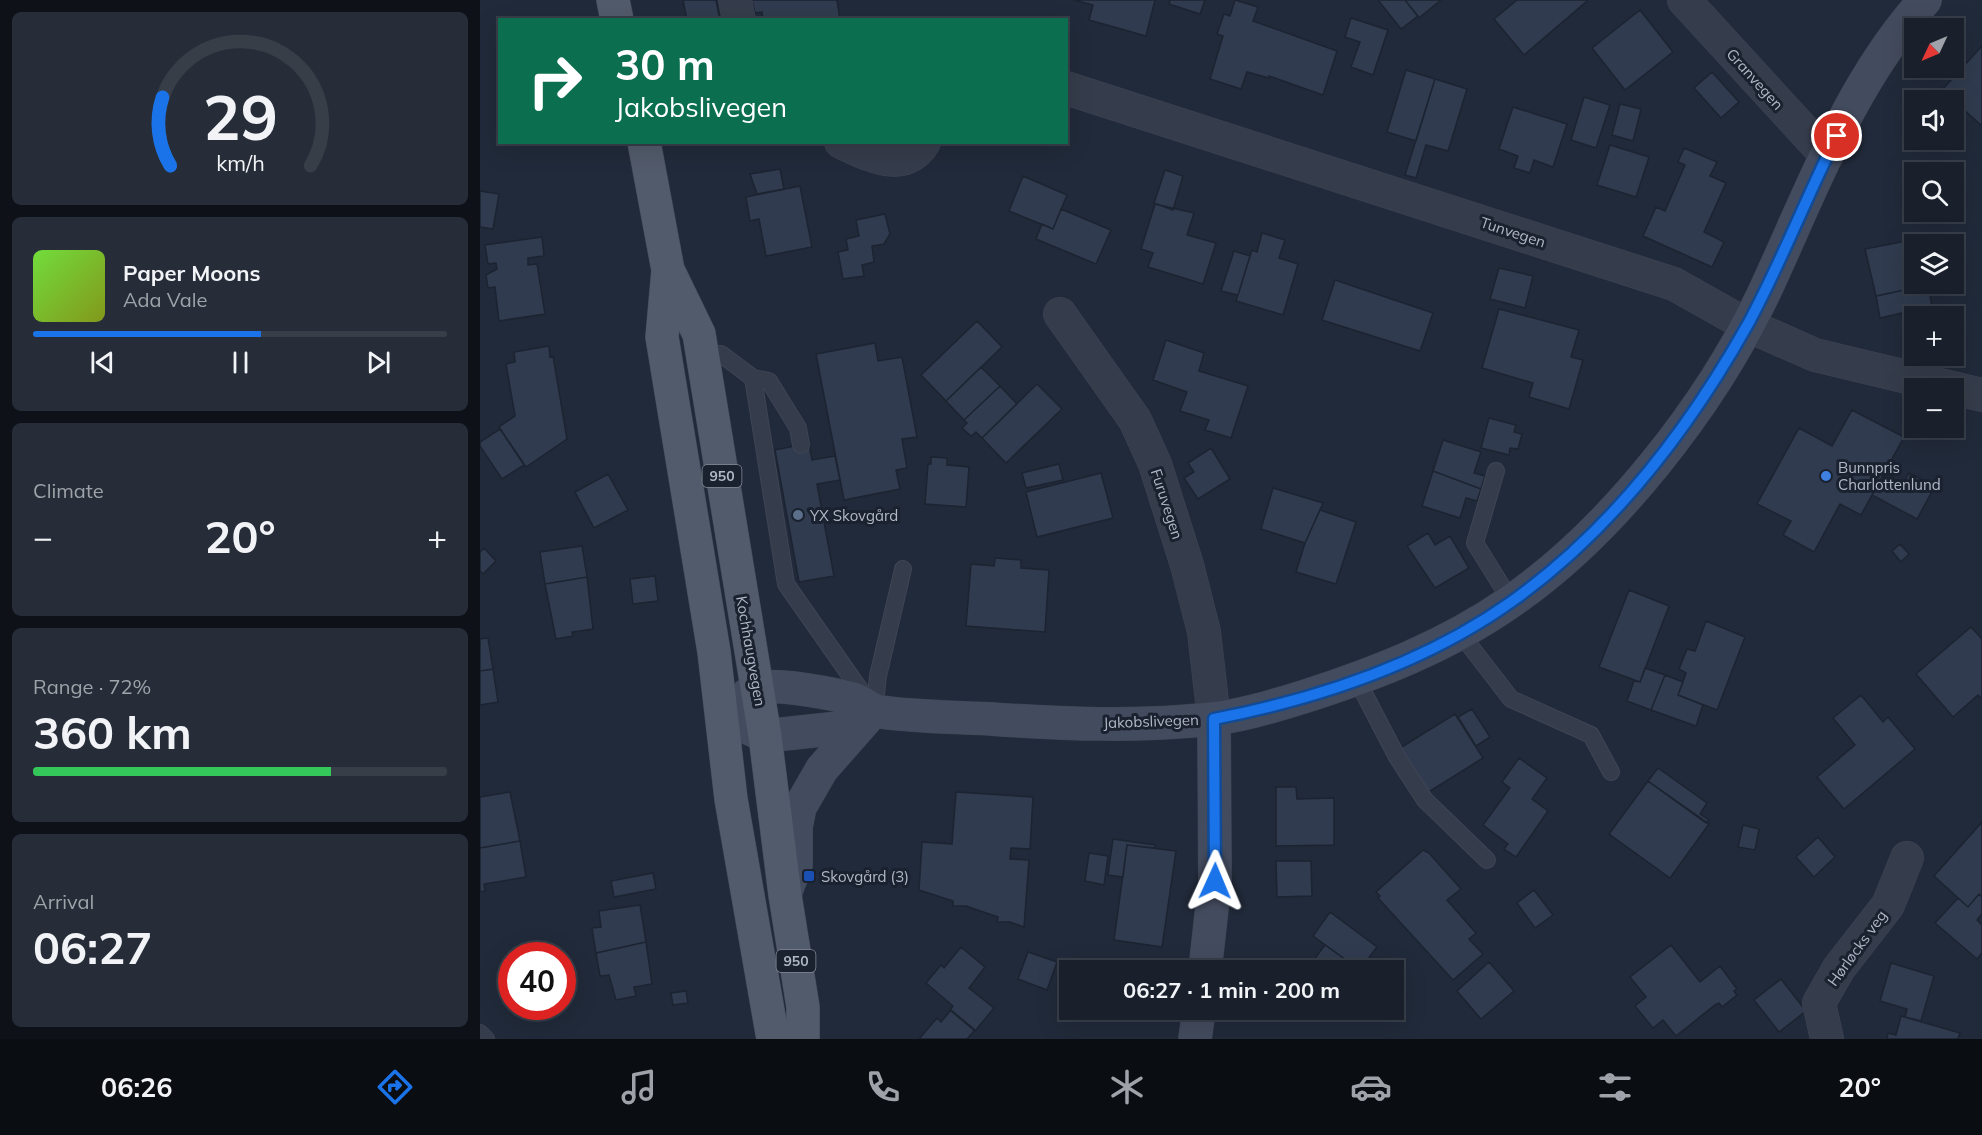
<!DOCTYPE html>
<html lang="en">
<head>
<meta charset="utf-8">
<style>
	body { margin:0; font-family:Mulish,sans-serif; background:#262d38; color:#f1f3f6; height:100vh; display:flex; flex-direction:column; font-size:22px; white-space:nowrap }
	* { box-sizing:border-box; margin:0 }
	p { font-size:20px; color:#9fa3a9 }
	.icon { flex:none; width:33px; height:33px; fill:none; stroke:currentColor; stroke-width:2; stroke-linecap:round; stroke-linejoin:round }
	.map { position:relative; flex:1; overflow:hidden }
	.side { display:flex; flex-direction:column; gap:12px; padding:12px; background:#0e1218; width:480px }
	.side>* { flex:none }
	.banner { position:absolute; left:18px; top:18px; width:570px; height:126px; border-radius:0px; box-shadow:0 6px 24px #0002,0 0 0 2px #373e48; background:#0b6e4f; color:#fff; overflow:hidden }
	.needle { width:39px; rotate:226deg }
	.fabs { position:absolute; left:1424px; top:18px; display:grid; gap:12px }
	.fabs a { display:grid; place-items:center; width:60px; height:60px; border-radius:0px; background:#19202c; box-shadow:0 6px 24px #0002,0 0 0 2px #373e48; font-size:30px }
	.speed { position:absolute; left:18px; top:942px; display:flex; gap:12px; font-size:30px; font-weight:700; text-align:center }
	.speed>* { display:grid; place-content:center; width:78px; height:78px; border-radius:50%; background:#19202c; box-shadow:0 6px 24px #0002,0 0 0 2px #373e48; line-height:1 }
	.speed .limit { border:9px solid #d22; background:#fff; color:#111 }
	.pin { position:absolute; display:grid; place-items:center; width:51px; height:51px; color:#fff; margin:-26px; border:3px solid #fff; border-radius:50%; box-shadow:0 2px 6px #0007 }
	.me { position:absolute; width:66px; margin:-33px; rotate:1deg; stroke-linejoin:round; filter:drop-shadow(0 0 4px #0008) }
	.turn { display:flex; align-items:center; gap:21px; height:126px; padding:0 18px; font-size:27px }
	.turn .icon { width:78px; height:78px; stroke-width:2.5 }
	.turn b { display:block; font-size:42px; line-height:51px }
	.big { font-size:45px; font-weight:700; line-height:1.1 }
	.side .widget { flex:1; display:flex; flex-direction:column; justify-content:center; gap:9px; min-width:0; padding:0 21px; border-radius:9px; background:#262d38 }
	.side .dial { align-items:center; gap:0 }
	.dial svg { height:156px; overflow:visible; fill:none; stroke:#373e48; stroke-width:7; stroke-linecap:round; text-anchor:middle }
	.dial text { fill:#f1f3f6; stroke:none }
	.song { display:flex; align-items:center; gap:18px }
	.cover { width:72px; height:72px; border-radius:9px; background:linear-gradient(135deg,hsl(100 70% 55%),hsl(70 70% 35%)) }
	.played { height:6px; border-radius:3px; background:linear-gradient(90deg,#1a73e8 55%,#373e48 55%) }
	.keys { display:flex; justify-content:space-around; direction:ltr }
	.heat { display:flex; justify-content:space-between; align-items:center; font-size:33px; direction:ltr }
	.charge { height:9px; border-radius:4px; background:linear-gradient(90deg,#34c759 72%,#373e48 0) }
	.trip { position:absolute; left:579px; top:960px; width:345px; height:60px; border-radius:0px; background:#19202c; box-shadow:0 6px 24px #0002,0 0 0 2px #373e48; font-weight:700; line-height:60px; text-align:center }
	.tabs { display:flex; height:96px; justify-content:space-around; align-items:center; background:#0a0d12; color:#9fa3a9 }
	.tabs .icon { width:42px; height:42px }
	.tabs .active { color:#1a73e8 }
	.tabs b { font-size:27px; color:#f1f3f6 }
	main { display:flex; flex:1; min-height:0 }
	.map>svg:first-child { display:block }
</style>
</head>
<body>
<main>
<section class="side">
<div class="widget dial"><svg viewBox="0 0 100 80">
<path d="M14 69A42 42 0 1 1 86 69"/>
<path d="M14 69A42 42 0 0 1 10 34" stroke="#1a73e8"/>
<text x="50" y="56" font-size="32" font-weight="700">29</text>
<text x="50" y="72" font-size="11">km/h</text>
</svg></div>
<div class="widget">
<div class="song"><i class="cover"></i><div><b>Paper Moons</b><p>Ada Vale</p></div></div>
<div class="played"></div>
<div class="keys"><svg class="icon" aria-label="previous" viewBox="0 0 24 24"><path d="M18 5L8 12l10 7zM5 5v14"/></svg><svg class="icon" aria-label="pause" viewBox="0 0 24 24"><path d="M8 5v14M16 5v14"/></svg><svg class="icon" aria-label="next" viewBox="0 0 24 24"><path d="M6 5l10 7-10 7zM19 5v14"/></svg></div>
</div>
<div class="widget"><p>Climate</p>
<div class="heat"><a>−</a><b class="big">20°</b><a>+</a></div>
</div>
<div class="widget"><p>Range · 72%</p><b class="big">360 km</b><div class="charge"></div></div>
<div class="widget"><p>Arrival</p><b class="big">06:27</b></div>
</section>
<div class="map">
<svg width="1502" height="1039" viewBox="0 0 1502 1039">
	<rect width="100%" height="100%" fill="#212a3a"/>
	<!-- building -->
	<path fill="#303b4f" stroke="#1c2331" stroke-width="1.5" d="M203,0h33l4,20h-33z
		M272,0h85l3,20h-77l-1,-8 -7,1z
		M594,0h81l-9,36 -57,-16 4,-15z
		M690,0h35l-5,14 -31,-10z
		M755,0l23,7 -5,14 84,30 -14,44 -54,-19v2l-22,-6 -6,17 -31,-10 13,-43 -6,-2 7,-20 6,2z
		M898,0h27l13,16 -17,13z
		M925,0h36l-22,18z
		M1037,0h69l1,1 -63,54 -30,-36z
		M1160,10l33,42 -48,38 -33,-42z
		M871,18l37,12 -15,45 -22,-8 9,-25 -15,-5z
		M1502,46v80l-40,-36z
		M926,70l29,9 -19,62 -29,-9z
		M1232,72l27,30 -18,16 -27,-30z
		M955,79l32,10 -19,62 -22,-6 -10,33 -11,-3z
		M1104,97l26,8 -14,43 -25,-8z
		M1140,104l21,5 -8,32 -21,-6z
		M1033,107l54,17 -14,43 -19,-7 -4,13 -16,-5 4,-12 -19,-7z
		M1130,145l39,12 -13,40 -39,-12z
		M1204,148l33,14 -7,14 16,7 -22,49 20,10 -12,25 -69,-31 13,-29 9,4 20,-46 -7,-3z
		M300,169l4,20 -27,5 -7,-20z
		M685,170l18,6 -10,34 -19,-7z
		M543,176l44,19 -14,34 -44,-18z
		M320,186l12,61 -46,9 -7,-37 -9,2 -4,-24z
		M0,191l19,3 -6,35 -13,-2z
		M675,204l39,9 -7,22 29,8 -13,41 -55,-17 5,-14 -12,-4z
		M581,209l50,21 -15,34 -60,-25 6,-15 11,5z
		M405,214l5,20 -6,10 -12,2 2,16 -12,3 2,11 -21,3 -5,-27 10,-2 -2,-11 13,-3 -3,-16z
		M782,233l23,7 -6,18 19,6 -15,51 -47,-14 16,-51 5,2z
		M62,237l2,19 -16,2v7l9,-1 8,50 -46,7 -4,-34 -7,1 -2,-13 11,-6 -1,-6 -8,1 -3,-19z
		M1426,241l5,20 3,-1v24l14,1 -52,11 -11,-47z
		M754,251l16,5 -12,39 -17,-4z
		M1019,268l34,8 -8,32 -35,-9z
		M855,280l98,33 -13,38 -98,-31z
		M1448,285l6,31h-20v9l-9,2 -3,-14 -22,5 -4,-22z
		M1019,309l80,21 -8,27 12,3 -14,49 -40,-12 4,-14 -51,-15z
		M497,321l25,26 -56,54 -25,-26z
		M686,340l38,13 -5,18 49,15 -17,52 -26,-8 4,-10 -29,-9 7,-19 -34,-12z
		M395,343l3,18 24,-4 15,80 -15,2 5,29 -11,2 4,19 -56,11 -28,-146z
		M69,346l1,11 3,-1 14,83 -41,28 -27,-40 16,-11 -9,-52 9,-2 -1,-10z
		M501,367l19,19 -36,34 -18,-19z
		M557,384l25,25 -56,54 -24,-25z
		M520,386l17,18 -35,34 -6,-6 -5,4 -9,-8 5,-5 -3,-3z
		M1372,410l52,27 -43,78 -21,-11 -26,48 -31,-17 8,-14 -34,-17 42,-76 33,18z
		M1009,418l27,7 -2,7 8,2 -4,15 -8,-1 -1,7 -28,-7z
		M20,429l24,36 -22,14 -22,-33v-4z
		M963,440l38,12 -7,21 11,3 -4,13 -48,-18z
		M329,443l3,17 23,-4 5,24 -23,4 17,92 -35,6 -24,-132z
		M731,448l19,31 -32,20 -14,-21 10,-6 -6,-9z
		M451,457l16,1v7l22,2 -3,40 -41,-3 3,-40h3z
		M579,464l4,16 -37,8 -4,-15z
		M953,471l48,18 -4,12 -11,-3 -6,20 -38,-12z
		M621,473l12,45 -76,19 -11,-45z
		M1429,473l26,13 -18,33 -45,-24 11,-19 19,10z
		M128,474l20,36 -34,18 -19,-36z
		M793,488l50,15 -18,40 -44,-14z
		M840,510l36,12 -20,62 -40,-12 9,-29z
		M948,533l7,12 15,-9 19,32 -34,20 -28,-42z
		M1420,544l9,10 -8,8 -9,-11z
		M102,546l5,31 -42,7 -5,-32z
		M4,548l12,13 -13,13 -3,-3v-19z
		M515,558l26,2v8l28,2 -4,62 -79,-6 5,-62 23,2z
		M175,576l3,25 -25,3 -3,-25z
		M107,577l6,52 -21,3 1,4 -17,3 -11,-55z
		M1149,590l40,16 -29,76 -41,-15z
		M1226,621l39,16 -28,73 -39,-15 8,-22 -7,-4 8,-20 8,2z
		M1491,627l11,12v60l-4,-4 -25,22 -37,-43z
		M8,638l5,31 -13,2v-32z
		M1165,668l20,7 -14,35 -24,-9 7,-20 6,1z
		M13,669l5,33 -18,3v-34z
		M1185,675l18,7 -5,13 25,10 -7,21 -45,-16z
		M1381,695l22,27 5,-5 27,32 -71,60 -27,-32 38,-32 -22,-27z
		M992,709l18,28 -14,9 -18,-29z
		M975,714l28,44 -56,35 -27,-45z
		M1039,758l28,20 -15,21 16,12 -32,46 -12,-8 4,-5 -25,-19 27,-37 -8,-6z
		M1178,768l49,35 -7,11 9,6 -3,3 -58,-42z
		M1168,781l61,43 -39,54 -61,-44z
		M796,787h20l1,12 37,-1v47l-58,1z
		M30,792l10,49 -40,7v-51z
		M476,792l77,5 -3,52 -19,-1 -1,11 19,1 -5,67 -14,-5h-13l1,-5 -32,-11h-13v-5l-34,-11 3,-48 30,2z
		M1502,822v75l-3,-3 -11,13 -34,-31z
		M1263,825l16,4 -4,21 -17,-3z
		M1338,837l17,20 -21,20 -18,-20z
		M633,839l42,6v3l-28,-3 -4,32 -15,-2z
		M40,841l6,36 -42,7 1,7 -5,1v-44z
		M647,845l49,6 -14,96 -48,-7z
		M943,850l6,3 32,36 -14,11 29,33 -7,6 14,15 -30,26 -75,-82 2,-2 -4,-4z
		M609,853l19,3 -4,29 -19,-4z
		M796,861h35l1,35 -35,1z
		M173,873l3,16 -42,8 -3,-16z
		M1054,890l19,25 -18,13 -18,-25z
		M1499,894l3,3v17l-5,6 5,5v28l-5,6 -42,-36 23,-25 10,9z
		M160,905l6,37 -50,11 -4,-25 9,-1 -2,-16z
		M850,912l47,35 -17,23 -47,-34z
		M166,942l6,42 -18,3 2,9 -20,4 -7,-25 -9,1 -4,-23z
		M845,945l35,25h-54z
		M1191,945l29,37 20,-16 17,23 -3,2 3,4 -15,12 -3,-4 -4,2 -39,31 -13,-16 -10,8 -18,-22 11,-9 -16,-20z
		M481,947l24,20 -16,21 25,20 -19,23 -25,-21 3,-4 -27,-23 15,-18 3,3z
		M548,952l29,10 -10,28 -29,-11z
		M1009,962l25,29 -33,28 -24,-28z
		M1411,963l43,13 -13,45 -16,-4 2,-8 -27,-8z
		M1301,979l25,32 -27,21 -25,-32z
		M206,991l2,12 -15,2 -2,-12z
		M471,1010l24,20 -8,9h-48l18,-21 4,4z
		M830,1010h22l-8,10z
		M1421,1016l59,17 -2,6h-71l1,-6 8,2z"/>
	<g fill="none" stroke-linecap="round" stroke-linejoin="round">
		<defs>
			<path id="lane" d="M222,356l19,-2 32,24 16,3 29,47 3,17
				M273,378l33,206 82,117
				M1016,471l-21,72 36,58
				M980,633l51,66 80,36 20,37
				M877,680l40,77 28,43 62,60
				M394,712l4,-36 25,-107
				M0,1033l6,6"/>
			<path id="street" d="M255,0l4,20
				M1204,0l143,156
				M586,88l608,196 73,41 68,30 167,40
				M361,142c25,12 64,33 83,0
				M580,314l75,106 20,44 32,101 17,67 10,87
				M1347,1039l-8,-36 20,-35 49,-63 19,-47"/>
			<path id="secondary" d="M378,726l-93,10 -42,-20c10,-8 25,-25 37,-28 18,-5 74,6 93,11 11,3 17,12 28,13 36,5 73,5 110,7 73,5 147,8 220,0 31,-3 62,-13 92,-22 72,-23 144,-51 207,-95 101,-69 200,-196 253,-307 47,-100 86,-212 162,-295
				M306,891l10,-26v-38l4,-20 22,-38 44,-50
				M725,970l10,-89 -1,-162
				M715,1039l4,-29"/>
			<path id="primary" d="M133,0l4,20
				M164,142l24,128 -6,67 52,315 17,147 42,240
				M188,270l31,64 66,402 20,159 18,112v32"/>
		</defs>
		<!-- lane casing -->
		<use href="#lane" stroke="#3e4554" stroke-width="18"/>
		<!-- street casing -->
		<use href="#street" stroke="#3e4554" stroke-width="34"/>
		<!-- secondary casing -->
		<use href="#secondary" stroke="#3e4554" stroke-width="34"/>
		<!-- primary casing -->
		<use href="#primary" stroke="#3e4554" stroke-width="34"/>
		<!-- lane -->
		<use href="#lane" stroke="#353c4b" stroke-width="16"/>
		<!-- street -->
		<use href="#street" stroke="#353c4b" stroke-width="33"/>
		<!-- secondary -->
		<use href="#secondary" stroke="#434b5e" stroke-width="33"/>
		<!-- primary -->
		<use href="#primary" stroke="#525b6b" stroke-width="33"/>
	</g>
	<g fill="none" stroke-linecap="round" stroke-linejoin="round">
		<defs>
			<path id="route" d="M735,881l-1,-162c103,-20 211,-56 297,-117 100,-71 178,-173 237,-278 33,-61 58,-126 89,-188"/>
		</defs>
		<!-- route casing -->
		<use href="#route" stroke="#114b97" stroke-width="15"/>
		<!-- route -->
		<use href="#route" stroke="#1a73e8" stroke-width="10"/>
	</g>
	<!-- markers -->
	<circle fill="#3f7fe0" stroke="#1a212f" stroke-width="2" cx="1346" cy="476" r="6"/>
	<circle fill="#5c6f8a" stroke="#1a212f" stroke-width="2" cx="318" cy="515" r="6"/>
	<rect fill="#1a4fb4" stroke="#1a212f" stroke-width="2" x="323" y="870" width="12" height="12" rx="3"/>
	<g text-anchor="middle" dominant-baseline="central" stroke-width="6" stroke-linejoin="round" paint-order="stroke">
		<!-- shield labels -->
		<g fill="#1a212f" stroke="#838a99" stroke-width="1.5">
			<rect x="222.5" y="465" width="39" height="22" rx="4.5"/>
			<rect x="296.5" y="950" width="39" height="22" rx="4.5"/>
		</g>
		<g font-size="14" font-weight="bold" fill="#b0b7c7">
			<text x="242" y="476">950</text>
			<text x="316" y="961">950</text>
		</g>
		<!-- street labels -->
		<g font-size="15" fill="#b0b7c7" stroke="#1a212f">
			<text transform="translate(1275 79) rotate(48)">Granvegen</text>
			<text transform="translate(1033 232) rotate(18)">Tunvegen</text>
			<text transform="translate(687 504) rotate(72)">Furuvegen</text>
			<text transform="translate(271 651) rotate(80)">Kochhaugvegen</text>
			<text transform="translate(671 721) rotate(-2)">Jakobslivegen</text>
			<text transform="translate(1377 948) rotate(-54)">Hørløcks veg</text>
		</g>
		<!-- poi labels -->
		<g font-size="15" fill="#b0b7c7" stroke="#1a212f" text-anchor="start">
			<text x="1358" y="467">Bunnpris<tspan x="1358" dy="17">Charlottenlund</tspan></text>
			<text x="330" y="515">YX Skovgård</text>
			<text x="341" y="876">Skovgård (3)</text>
		</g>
	</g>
</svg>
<div class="fabs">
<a><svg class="needle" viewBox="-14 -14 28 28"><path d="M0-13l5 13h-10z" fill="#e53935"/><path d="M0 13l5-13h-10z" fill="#9fa3a9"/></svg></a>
<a><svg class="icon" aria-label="sound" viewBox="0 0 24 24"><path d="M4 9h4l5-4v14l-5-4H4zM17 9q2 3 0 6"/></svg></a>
<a><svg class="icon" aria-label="search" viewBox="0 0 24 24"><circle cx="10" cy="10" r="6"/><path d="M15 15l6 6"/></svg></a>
<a><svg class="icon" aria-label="layers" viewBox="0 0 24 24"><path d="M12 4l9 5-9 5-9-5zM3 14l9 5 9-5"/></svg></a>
<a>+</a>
<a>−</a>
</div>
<div class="speed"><div class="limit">40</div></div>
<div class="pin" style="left:1357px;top:136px;background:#d93025"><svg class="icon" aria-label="arrive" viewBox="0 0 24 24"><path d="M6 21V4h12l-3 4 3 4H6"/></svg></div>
<svg class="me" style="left:735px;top:881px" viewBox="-20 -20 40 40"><path d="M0-17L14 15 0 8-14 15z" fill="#1a73e8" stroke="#fff" stroke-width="4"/></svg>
<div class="trip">06:27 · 1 min · 200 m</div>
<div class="banner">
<div class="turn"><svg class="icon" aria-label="right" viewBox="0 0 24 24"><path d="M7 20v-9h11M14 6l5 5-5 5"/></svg><div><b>30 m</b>Jakobslivegen</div></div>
</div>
</div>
</main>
<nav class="tabs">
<b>06:26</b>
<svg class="icon active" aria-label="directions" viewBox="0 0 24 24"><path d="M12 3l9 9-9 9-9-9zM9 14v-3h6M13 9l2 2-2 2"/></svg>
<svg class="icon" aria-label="music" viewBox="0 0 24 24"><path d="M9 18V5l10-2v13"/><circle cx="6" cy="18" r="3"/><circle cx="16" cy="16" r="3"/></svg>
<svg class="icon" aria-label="phone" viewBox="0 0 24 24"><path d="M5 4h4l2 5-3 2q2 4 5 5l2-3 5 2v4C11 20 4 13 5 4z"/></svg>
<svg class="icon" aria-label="climate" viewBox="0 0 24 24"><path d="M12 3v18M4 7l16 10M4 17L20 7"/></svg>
<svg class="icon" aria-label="car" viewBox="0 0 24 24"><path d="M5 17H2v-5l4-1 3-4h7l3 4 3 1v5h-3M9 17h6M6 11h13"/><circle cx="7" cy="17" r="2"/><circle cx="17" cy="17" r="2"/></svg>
<svg class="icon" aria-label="filters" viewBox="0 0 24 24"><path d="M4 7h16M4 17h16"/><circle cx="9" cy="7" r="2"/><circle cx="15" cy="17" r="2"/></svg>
<b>20°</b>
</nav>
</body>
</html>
